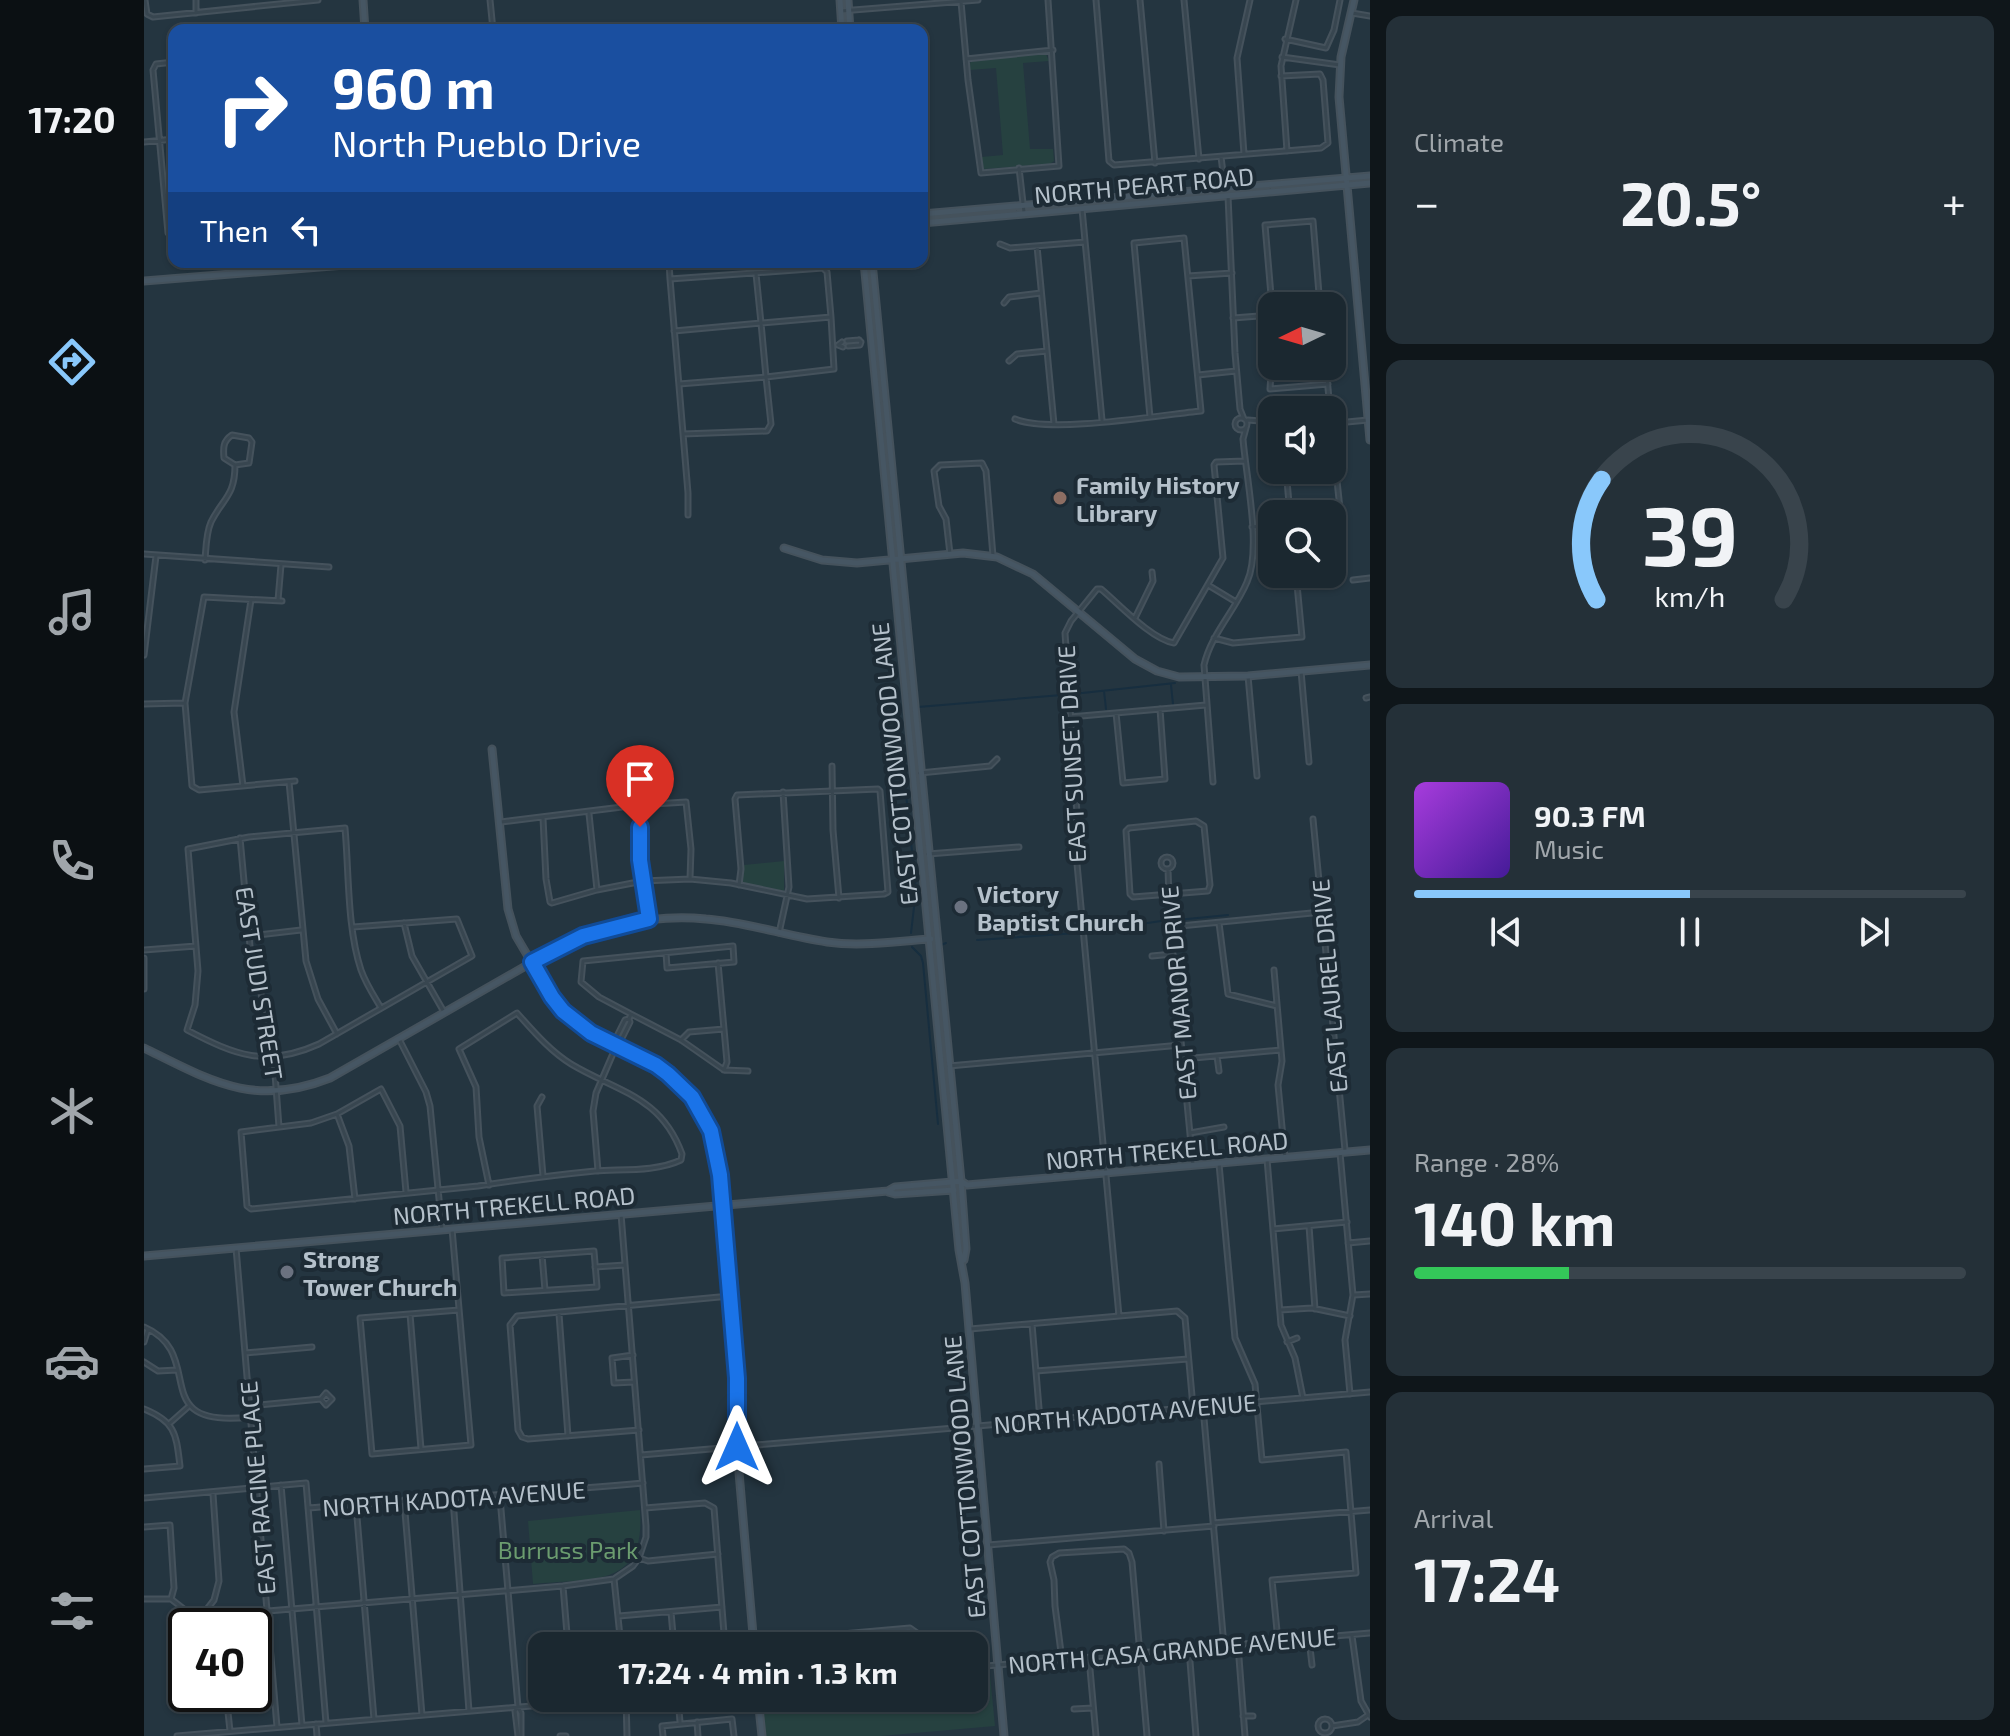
<!DOCTYPE html>
<html lang="en">
<head>
<meta charset="utf-8">
<style>
	body { margin:0; font-family:"Exo 2",sans-serif; background:#243038; color:#f1f3f6; height:100vh; display:flex; flex-direction:column; font-size:30px; white-space:nowrap }
	* { box-sizing:border-box; margin:0 }
	p { font-size:26px; color:#a0a6ab }
	.icon { flex:none; width:44px; height:44px; fill:none; stroke:currentColor; stroke-width:2; stroke-linecap:round; stroke-linejoin:round }
	.map { position:relative; flex:1; overflow:hidden }
	.drawer { display:flex; flex-direction:column; gap:16px; padding:16px; background:#0f161a; width:640px }
	.drawer>* { flex:none }
	.guide { position:absolute; left:24px; top:24px; width:760px; height:244px; border-radius:16px; box-shadow:0 2px 6px #0004,0 0 0 2px #39444c; background:#1a4fa0; color:#fff; overflow:hidden }
	.needle { width:52px; rotate:265deg }
	.fabs { position:absolute; left:1114px; top:292px; display:grid; gap:16px }
	.fabs a { display:grid; place-items:center; width:88px; height:88px; border-radius:16px; background:#1b2830; box-shadow:0 2px 6px #0004,0 0 0 2px #39444c; font-size:40px }
	.speed { position:absolute; left:24px; top:1608px; display:flex; gap:16px; font-size:40px; font-weight:700; text-align:center }
	.speed>* { display:grid; place-content:center; width:104px; height:104px; border-radius:50%; background:#1b2830; box-shadow:0 2px 6px #0004,0 0 0 2px #39444c; line-height:1 }
	.speed .limit { border:4px solid #111; border-radius:12px; background:#fff; color:#111 }
	.pin { position:absolute; display:grid; place-items:center; width:68px; height:68px; color:#fff; margin:-82px -34px; border-radius:50% 50% 50% 0; rotate:-45deg; box-shadow:0 0 8px #0007 }
	.pin .icon { rotate:45deg }
	.me { position:absolute; width:88px; margin:-44px; rotate:0deg; stroke-linejoin:round; filter:drop-shadow(0 0 6px #0008) }
	.turn { display:flex; align-items:center; gap:28px; height:168px; padding:0 32px; font-size:36px }
	.turn .icon { width:104px; height:104px; stroke-width:2.5 }
	.turn b { display:block; font-size:56px; line-height:68px }
	.then { display:flex; align-items:center; height:76px; padding:0 32px; background:#0003; gap:16px; font-size:30px }
	.big { font-size:60px; font-weight:700; line-height:1.1 }
	.drawer .tile { flex:1; display:flex; flex-direction:column; justify-content:center; gap:12px; min-width:0; padding:0 28px; border-radius:16px; background:#243038 }
	.drawer .dial { align-items:center; gap:0 }
	.dial svg { height:208px; overflow:visible; fill:none; stroke:#39444c; stroke-width:7; stroke-linecap:round; text-anchor:middle }
	.dial text { fill:#f1f3f6; stroke:none }
	.song { display:flex; align-items:center; gap:24px }
	.cover { width:96px; height:96px; border-radius:12px; background:linear-gradient(135deg,hsl(280 70% 55%),hsl(260 70% 35%)) }
	.played { height:8px; border-radius:4px; background:linear-gradient(90deg,#89c8fb 50%,#39444c 50%) }
	.keys { display:flex; justify-content:space-around; direction:ltr }
	.heat { display:flex; justify-content:space-between; align-items:center; font-size:44px; direction:ltr }
	.charge { height:12px; border-radius:6px; background:linear-gradient(90deg,#34c759 28%,#39444c 0) }
	.trip { position:absolute; left:384px; top:1632px; width:460px; height:80px; border-radius:16px; background:#1b2830; box-shadow:0 2px 6px #0004,0 0 0 2px #39444c; font-weight:700; line-height:80px; text-align:center }
	main { display:flex; flex:1; min-height:0 }
	.menu { display:flex; flex-direction:column; width:144px; justify-content:space-around; align-items:center; background:#0b1013; color:#a0a6ab }
	.menu .icon { width:56px; height:56px }
	.menu .selected { color:#89c8fb }
	.menu b { font-size:36px; color:#f1f3f6 }
	.map>svg:first-child { display:block }
</style>
</head>
<body>
<main>
<nav class="menu">
<b>17:20</b>
<svg class="icon selected" aria-label="directions" viewBox="0 0 24 24"><path d="M12 3l9 9-9 9-9-9zM9 14v-3h6M13 9l2 2-2 2"/></svg>
<svg class="icon" aria-label="music" viewBox="0 0 24 24"><path d="M9 18V5l10-2v13"/><circle cx="6" cy="18" r="3"/><circle cx="16" cy="16" r="3"/></svg>
<svg class="icon" aria-label="phone" viewBox="0 0 24 24"><path d="M5 4h4l2 5-3 2q2 4 5 5l2-3 5 2v4C11 20 4 13 5 4z"/></svg>
<svg class="icon" aria-label="climate" viewBox="0 0 24 24"><path d="M12 3v18M4 7l16 10M4 17L20 7"/></svg>
<svg class="icon" aria-label="car" viewBox="0 0 24 24"><path d="M5 17H2v-5l4-1 3-4h7l3 4 3 1v5h-3M9 17h6M6 11h13"/><circle cx="7" cy="17" r="2"/><circle cx="17" cy="17" r="2"/></svg>
<svg class="icon" aria-label="filters" viewBox="0 0 24 24"><path d="M4 7h16M4 17h16"/><circle cx="9" cy="7" r="2"/><circle cx="15" cy="17" r="2"/></svg>
</nav>
<div class="map">
<svg width="1226" height="1736" viewBox="0 0 1226 1736">
	<rect width="100%" height="100%" fill="#243540"/>
	<!-- green -->
	<path fill="#264140" d="M888,53l13,-1 4,9 -26,2 7,86h23l1,12 -4,3 -67,5 -2,-12 22,-2 -7,-87 -26,2 -1,-6 3,-3z
		M640,861v30l-32,-4 -10,-4 2,-18z
		M496,1510c6,79 -48,68 -107,74l-5,-63z
		M841,1671l5,4 5,51 -114,10h-116l-3,-38h212v-26z"/>
	<g fill="none" stroke-linecap="round" stroke-linejoin="round">
		<!-- stream -->
		<path stroke="#172e3f" stroke-width="2" d="M1027,685l2,19
			M960,691l2,18
			M929,694l102,-11
			M774,707l144,-12
			M755,709l-5,6 8,36
			M758,755l14,135 -5,43
			M1033,920l51,-5
			M944,932l73,-11
			M833,940l100,-7
			M797,945l5,-2
			M768,947l9,9 2,7 15,161"/>
		<defs>
			<path id="street" d="M1,0l2,14 6,3 165,-17
				M52,0v13
				M346,0l3,30
				M952,0l13,161 5,4 207,-17 7,-5 -5,-63 -3,-6 -39,2
				M996,0l15,163
				M1040,0l15,159
				M817,2l7,78 13,93 78,-7 -11,-166
				M697,11l137,-11
				M1208,13l18,3
				M423,30h12
				M1141,39l41,9 8,-18 6,-30
				M1138,57l58,8
				M822,59l87,-9
				M30,62l-18,2 -3,6 15,163 6,4
				M0,142l30,-3
				M1143,151l-6,-85 15,-66
				M1100,154l-7,-96 13,-58
				M1077,157l4,31
				M875,168l5,44
				M1084,196l7,157 5,56 4,10
				M938,209l20,211
				M856,244l10,4 75,-6
				M893,246l17,178
				M525,262l1,17
				M1044,276l44,-3
				M860,303l5,-6 32,-4
				M1128,307l-7,-82 48,-4 7,85
				M687,317l3,52 -68,8 -5,-54z
				M1089,318l39,-3
				M530,331l87,-8 -5,-49
				M703,341l12,-1
				M698,342l-4,3 5,2
				M704,346l12,-1 1,-3 -2,-2
				M1128,359l-2,30 58,-5
				M865,361l8,-7 30,-3
				M1182,366l4,44
				M1054,375l38,-4
				M535,384l87,-7 5,47 -4,7 -84,3
				M1188,417l5,2 2,5 -7,6
				M1091 424a6 6 0 1 1 12 0a6 6 0 1 1-12 0Z
				M871,419c35,15 145,-4 186,-8l-17,-173 -50,5 16,174
				M1104,420l24,2
				M1194,428l9,-6 21,-2
				M1188,434l9,84 -9,1
				M1142,470l4,44
				M544,515v-22l-18,-214 153,-11 4,4 4,45
				M1108,527l20,-2
				M0,554l185,13
				M806,554l-4,-35 -7,-13 -5,-35 6,-6 42,-2 4,8 7,85
				M61,560c1,-12 1,-27 6,-38 12,-24 24,-26 24,-57l-11,-7c-1,-10 -1,-17 8,-23l17,3 3,4 -3,21 -14,2
				M1209,580l17,-2
				M1064,585l28,17
				M134,600l3,-35
				M138,601l-78,-4 -19,106 7,83 7,4 96,-9
				M991,618l18,-37 -1,-9
				M1070,638l19,5 69,-6 -6,-63
				M0,655l12,-99
				M1157,671l8,91
				M1104,676l9,100
				M1222,698l4,-1
				M0,704l40,-1
				M972,713l7,70 42,-4 -5,-70
				M926,717l136,-12
				M688,766l1,64 6,68
				M776,773l70,-7 7,-7
				M145,782l17,179 12,38 19,35
				M1069,782l-9,-117c7,-31 31,-54 43,-83 15,-33 -1,-105 -4,-143l3,-11
				M99,786l-9,-74 17,-112
				M494,805l2,55 9,59
				M445,814l8,76
				M399,818l3,61 4,23 2,1 45,-13 46,-9 47,-2 41,4 76,16 77,-5 4,-2 -8,-101 -2,-2 -141,6 -2,4 6,70 -2,16
				M1169,819l32,331
				M1052,821l8,5 6,59 -2,6 -75,6 -3,-3 -4,-63 3,-3z
				M357,822l137,-17 48,-3 5,47 -1,30
				M96,838l11,119 21,77 7,93
				M784,854l91,-7
				M1017 863a6 6 0 1 1 12 0a6 6 0 1 1-12 0Z
				M1024,869l2,58 23,238
				M260,923l8,33 32,56
				M1075,923l9,71 49,12
				M209,927l104,-8 15,37 -153,88c-53,24 -84,11 -132,-14l8,-25 3,-34 -10,-122 61,-12 96,-9c4,44 2,100 16,142 5,14 13,26 20,38
				M1026,927l152,-15
				M635,933l10,-46 -6,-95
				M105,936l52,-6
				M0,950l52,-4
				M1008,956l21,-2
				M0,958v31
				M1130,970l8,91 -4,24 7,73
				M487,1014l50,26 43,30 3,-8 -9,-99
				M485,1019l2,-5 -32,-17 -18,-15 2,-21 150,-15 1,16 -67,6 -1,-15
				M255,1039l27,53 4,14 12,124
				M537,1040l8,-8 35,-3
				M1073,1056l2,15
				M1039,1059l98,-9
				M805,1066l232,-21
				M580,1070l24,1
				M398,1097l-5,9 6,70
				M193,1114l12,32 6,53
				M1046,1133l34,-6
				M1196,1153l13,142 -8,45 5,54
				M1123,1159l14,166 14,33 8,40
				M1075,1164l16,174 20,46 7,76 84,-8 10,121 -84,7 6,61
				M454,1171l-5,-60 3,-18 22,-51 -2,-4 9,-18 4,-1 1,3 -9,18 -3,2
				M262,1192l-6,-66 -19,-37 -44,25 -26,9 -70,9 6,74 4,3 227,-23c39,-6 77,-11 117,-15 27,-2 61,1 86,-11l1,-6c-21,-58 -64,-62 -111,-90 -21,-13 -37,-32 -54,-51l-58,36 17,38 3,50 10,48
				M1165,1226l6,83
				M308,1229l19,216 -99,9 -12,-136 99,-8
				M1129,1229l74,-7
				M1204,1243l22,-2
				M92,1248l41,479
				M450,1251l3,36 -93,6 -2,-35z
				M398,1255l3,35
				M451,1267l30,-2
				M1210,1295l16,-1
				M1136,1310l32,-2 38,8
				M266,1314l11,135
				M415,1314l9,122
				M975,1316l-43,-463 1,-40 -12,-180 6,-12 26,-32h4c18,15 50,50 73,54l49,-85 -9,-93 2,-3 29,-1
				M888,1324l8,96
				M0,1327c65,28 0,102 106,90
				M826,1329l207,-18 8,7 8,89
				M0,1342l4,-13
				M1143,1342l10,-4
				M101,1353l67,-6
				M489,1355l-21,3 2,25 20,-1
				M0,1362l14,9 19,-1
				M892,1371l152,-12
				M106,1406l71,-7 5,-6 6,6 -6,6 -5,-6
				M1059,1407l21,239
				M0,1409c32,13 32,25 36,57l-36,3
				M26,1423l18,-16
				M495,1430l-111,9 -6,-2 -4,-7 -8,-105 7,-9 213,-20
				M497,1455l729,-63
				M1015,1464l5,67
				M137,1485l21,240
				M0,1498l162,-15 20,240
				M356,1498l18,209 3,6v23
				M309,1499l16,212
				M260,1500l18,215
				M212,1505l18,214
				M164,1508c112,-8 223,-15 335,-25
				M501,1508l60,-5 9,5 11,138
				M1069,1523l157,-13
				M0,1527l26,-2 4,63 -3,11
				M844,1545l226,-19
				M495,1558l9,3 70,-7
				M470,1579l7,67
				M419,1586l5,60
				M0,1599h27l27,21
				M124,1611l295,-25 51,-7 19,-13 6,-8 7,-21v-11l-25,-312
				M527,1612l3,34
				M475,1616l103,-9
				M50,1626l20,-26 5,-19 -6,-87
				M1208,1636l9,65 9,16
				M1165,1639l3,26
				M42,1642v3
				M1094,1645l7,91
				M635,1646l6,-7 125,-11 10,7 1,11
				M1045,1649l7,87
				M945,1658l7,78
				M918,1660l-7,-54 -1,-26 -4,-18 2,-5 7,-4 65,-4 5,4 3,9 15,174
				M830,1667l396,-34
				M46,1694l1,12 36,-3 3,28
				M482,1698l1,38
				M534,1698l2,24
				M374,1707l-3,4 3,25
				M930,1709l19,-1
				M1099,1716h10
				M1174 1726a7 7 0 1 1 14 0a7 7 0 1 1-14 0Z
				M553,1722l1,14
				M172,1724l1,12
				M1188,1726l26,-4 10,-7
				M33,1736l448,-38
				M416,1736h6
				M519,1736l-1,-10 70,-7 2,17"/>
			<path id="secondary" d="M219,0l2,30
				M696,0l2,30
				M704,0l2,30
				M1210,0l-13,57 -2,40 31,343
				M778,214l448,-38
				M778,223l448,-40
				M720,262l95,988 6,33 39,453
				M728,262l89,919 5,68 -2,11
				M0,281l239,-19
				M640,548l38,12 35,3 106,-10 34,4 36,17 102,85 22,12 22,6 69,-1 122,-11
				M348,749l16,160 8,27 36,61 11,14 28,22 65,32 24,18 23,32 14,37 20,226 -2,48 19,220
				M0,1048c67,33 110,60 186,30l227,-130c46,-22 98,-34 149,-29 41,3 80,17 121,23 35,5 69,-1 104,-3
				M823,1185l403,-35
				M744,1192l7,2 59,-4
				M0,1256l744,-65 7,-4 57,-5 9,-1 6,4
				M614,1698l4,38"/>
		</defs>
		<!-- street casing -->
		<use href="#street" stroke="#45525c" stroke-width="7"/>
		<!-- secondary casing -->
		<use href="#secondary" stroke="#45525c" stroke-width="9"/>
		<!-- street -->
		<use href="#street" stroke="#384650" stroke-width="3"/>
		<!-- secondary -->
		<use href="#secondary" stroke="#465663" stroke-width="5"/>
	</g>
	<g fill="none" stroke-linecap="round" stroke-linejoin="round">
		<defs>
			<path id="route" d="M496,827v33l9,59 -66,17 -51,26 20,35 11,14 28,22 65,32 12,9 24,23 19,34 9,44 17,203v69"/>
		</defs>
		<!-- route casing -->
		<use href="#route" stroke="#114b97" stroke-width="20"/>
		<!-- route -->
		<use href="#route" stroke="#1a73e8" stroke-width="14"/>
	</g>
	<!-- markers -->
	<circle fill="#8d6e63" stroke="#1d2b35" stroke-width="3" cx="916" cy="498" r="8"/>
	<g fill="#6b7280" stroke="#1d2b35" stroke-width="3">
		<circle cx="817" cy="907" r="8"/>
		<circle cx="143" cy="1272" r="8"/>
	</g>
	<g text-anchor="middle" dominant-baseline="central" stroke-width="8" stroke-linejoin="round" paint-order="stroke">
		<!-- street labels -->
		<g font-size="24" fill="#b5c1cb" stroke="#1d2b35">
			<text transform="translate(1000 185) rotate(-5)">NORTH PEART ROAD</text>
			<text transform="translate(927 754) rotate(-93)">EAST SUNSET DRIVE</text>
			<text transform="translate(750 764) rotate(-96)">EAST COTTONWOOD LANE</text>
			<text transform="translate(116 983) rotate(81)">EAST JUDI STREET</text>
			<text transform="translate(1185 986) rotate(-95)">EAST LAUREL DRIVE</text>
			<text transform="translate(1034 993) rotate(-95)">EAST MANOR DRIVE</text>
			<text transform="translate(1023 1150) rotate(-5)">NORTH TREKELL ROAD</text>
			<text transform="translate(370 1205) rotate(-5)">NORTH TREKELL ROAD</text>
			<text transform="translate(981 1413) rotate(-5)">NORTH KADOTA AVENUE</text>
			<text transform="translate(820 1477) rotate(-95)">EAST COTTONWOOD LANE</text>
			<text transform="translate(113 1488) rotate(-95)">EAST RACINE PLACE</text>
			<text transform="translate(310 1498) rotate(-4)">NORTH KADOTA AVENUE</text>
			<text transform="translate(1028 1650) rotate(-5)">NORTH CASA GRANDE AVENUE</text>
		</g>
		<!-- poi labels -->
		<g font-size="24" font-weight="bold" fill="#b5c1cb" stroke="#1d2b35" text-anchor="start">
			<text x="932" y="484">Family History<tspan x="932" dy="28">Library</tspan></text>
			<text x="833" y="893">Victory<tspan x="833" dy="28">Baptist Church</tspan></text>
			<text x="159" y="1258">Strong<tspan x="159" dy="28">Tower Church</tspan></text>
		</g>
		<!-- park labels -->
		<g font-size="24" fill="#6b9c6f" stroke="#1d2b35">
			<text x="424" y="1549">Burruss Park</text>
		</g>
	</g>
</svg>
<div class="fabs">
<a><svg class="needle" viewBox="-14 -14 28 28"><path d="M0-13l5 13h-10z" fill="#e53935"/><path d="M0 13l5-13h-10z" fill="#a0a6ab"/></svg></a>
<a><svg class="icon" aria-label="sound" viewBox="0 0 24 24"><path d="M4 9h4l5-4v14l-5-4H4zM17 9q2 3 0 6"/></svg></a>
<a><svg class="icon" aria-label="search" viewBox="0 0 24 24"><circle cx="10" cy="10" r="6"/><path d="M15 15l6 6"/></svg></a>
</div>
<div class="speed"><div class="limit">40</div></div>
<div class="pin" style="left:496px;top:827px;background:#d93025"><svg class="icon" aria-label="arrive" viewBox="0 0 24 24"><path d="M6 21V4h12l-3 4 3 4H6"/></svg></div>
<svg class="me" style="left:593px;top:1447px" viewBox="-20 -20 40 40"><path d="M0-17L14 15 0 8-14 15z" fill="#1a73e8" stroke="#fff" stroke-width="4"/></svg>
<div class="trip">17:24 · 4 min · 1.3 km</div>
<div class="guide">
<div class="turn"><svg class="icon" aria-label="right" viewBox="0 0 24 24"><path d="M7 20v-9h11M14 6l5 5-5 5"/></svg><div><b>960 m</b>North Pueblo Drive</div></div>
<div class="then">Then<svg class="icon" aria-label="left" viewBox="0 0 24 24"><path d="M17 20v-9H6M10 6l-5 5 5 5"/></svg></div>
</div>
</div>
<section class="drawer">
<div class="tile"><p>Climate</p>
<div class="heat"><a>−</a><b class="big">20.5°</b><a>+</a></div>
</div>
<div class="tile dial"><svg viewBox="0 0 100 80">
<path d="M14 69A42 42 0 1 1 86 69"/>
<path d="M14 69A42 42 0 0 1 16 23" stroke="#89c8fb"/>
<text x="50" y="56" font-size="32" font-weight="700">39</text>
<text x="50" y="72" font-size="11">km/h</text>
</svg></div>
<div class="tile">
<div class="song"><i class="cover"></i><div><b>90.3 FM</b><p>Music</p></div></div>
<div class="played"></div>
<div class="keys"><svg class="icon" aria-label="previous" viewBox="0 0 24 24"><path d="M18 5L8 12l10 7zM5 5v14"/></svg><svg class="icon" aria-label="pause" viewBox="0 0 24 24"><path d="M8 5v14M16 5v14"/></svg><svg class="icon" aria-label="next" viewBox="0 0 24 24"><path d="M6 5l10 7-10 7zM19 5v14"/></svg></div>
</div>
<div class="tile"><p>Range · 28%</p><b class="big">140 km</b><div class="charge"></div></div>
<div class="tile"><p>Arrival</p><b class="big">17:24</b></div>
</section>
</main>
</body>
</html>
